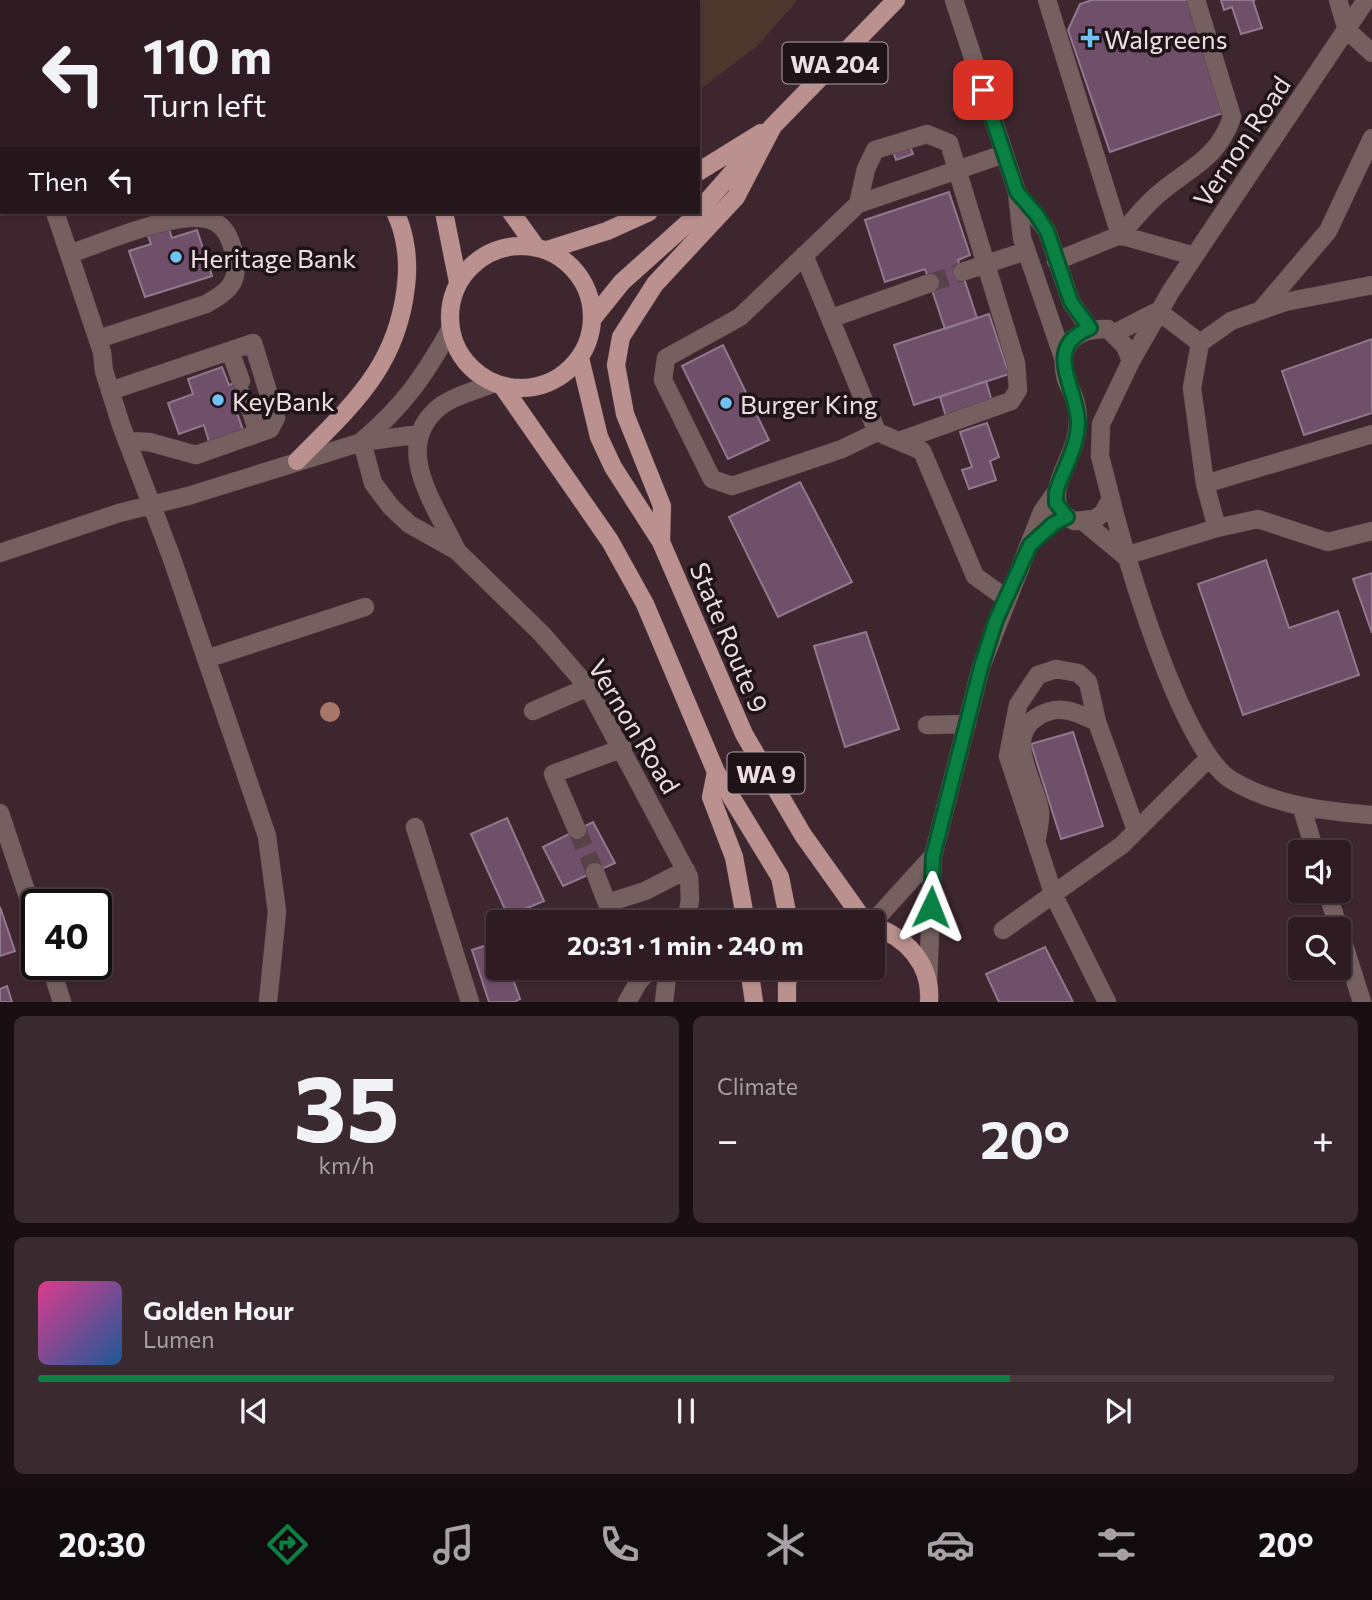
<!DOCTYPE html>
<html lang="en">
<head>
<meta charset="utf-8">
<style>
	body { margin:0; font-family:Commissioner,sans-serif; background:#3a292f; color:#f1f3f6; height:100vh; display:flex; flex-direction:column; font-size:26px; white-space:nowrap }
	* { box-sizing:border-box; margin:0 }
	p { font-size:23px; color:#a7a1a5 }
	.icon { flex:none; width:38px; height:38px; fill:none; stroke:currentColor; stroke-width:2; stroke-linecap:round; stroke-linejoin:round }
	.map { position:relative; height:1002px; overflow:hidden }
	.sheet { display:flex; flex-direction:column; gap:14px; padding:14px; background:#190f13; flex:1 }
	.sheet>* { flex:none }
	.banner { position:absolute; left:0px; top:0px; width:700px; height:214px; box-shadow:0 2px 5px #0004,0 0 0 2px #493a40; background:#2e1c22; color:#f1f3f6; overflow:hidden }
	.buttons { position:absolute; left:1288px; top:840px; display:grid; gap:14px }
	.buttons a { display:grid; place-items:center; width:63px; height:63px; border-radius:7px; background:#2e1c22; box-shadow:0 2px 5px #0004,0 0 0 2px #493a40; font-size:35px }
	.speed { position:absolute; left:21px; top:889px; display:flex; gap:14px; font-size:35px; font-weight:700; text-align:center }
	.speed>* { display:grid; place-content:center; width:91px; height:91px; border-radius:50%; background:#2e1c22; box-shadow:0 2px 5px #0004,0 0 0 2px #493a40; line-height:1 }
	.speed .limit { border:4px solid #111; border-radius:10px; background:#fff; color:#111 }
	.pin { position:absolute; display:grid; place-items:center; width:60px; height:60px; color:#fff; margin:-30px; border-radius:14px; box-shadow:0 4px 10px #0006 }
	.me { position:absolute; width:77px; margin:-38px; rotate:2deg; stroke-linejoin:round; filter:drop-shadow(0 0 5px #0008) }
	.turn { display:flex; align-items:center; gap:24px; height:147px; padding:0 28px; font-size:32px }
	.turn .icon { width:91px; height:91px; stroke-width:2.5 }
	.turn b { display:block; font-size:49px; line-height:60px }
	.then { display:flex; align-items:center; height:66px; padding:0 28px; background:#0003; gap:14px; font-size:26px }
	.big { font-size:52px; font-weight:700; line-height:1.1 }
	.sheet .tile { flex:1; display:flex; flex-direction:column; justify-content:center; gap:10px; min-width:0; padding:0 24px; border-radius:10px; background:#3a292f }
	.sheet .dial { align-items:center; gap:0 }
	.dial b { font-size:91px; line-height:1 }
	.song { display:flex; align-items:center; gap:21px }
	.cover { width:84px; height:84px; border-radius:10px; background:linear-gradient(135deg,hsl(330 70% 55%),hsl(210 70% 35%)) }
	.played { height:7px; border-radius:4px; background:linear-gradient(90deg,#0b8043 75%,#493a40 75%) }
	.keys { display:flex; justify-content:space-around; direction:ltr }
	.heat { display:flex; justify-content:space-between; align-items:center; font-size:38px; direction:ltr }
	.sheet .tiles { flex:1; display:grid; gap:14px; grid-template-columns:1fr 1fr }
	.tile:last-child { grid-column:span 2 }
	.trip { position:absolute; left:486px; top:910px; width:399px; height:70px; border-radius:7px; background:#2e1c22; box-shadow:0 2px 5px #0004,0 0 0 2px #493a40; font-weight:700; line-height:70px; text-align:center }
	.tab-bar { display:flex; height:112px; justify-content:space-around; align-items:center; background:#120b0e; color:#a7a1a5 }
	.tab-bar .icon { width:49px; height:49px }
	.tab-bar .selected { color:#0b8043 }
	.tab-bar b { font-size:32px; color:#f1f3f6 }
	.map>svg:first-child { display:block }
</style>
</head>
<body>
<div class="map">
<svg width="1372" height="1002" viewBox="0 0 1372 1002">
	<rect width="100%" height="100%" fill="#3e262e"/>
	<!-- green -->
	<path fill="#4d362c" d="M444,0h354l-41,46 -59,45v-89z"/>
	<!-- building -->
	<path fill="#704f6a" stroke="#90798c" stroke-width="2" d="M1092,0h96l38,112 -116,40 -42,-122 12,-26z
		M1221,0h34l-2,1 9,27 -21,6 -9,-27 -8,3z
		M909,143l4,11 -17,6 -4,-12z
		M949,192l21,63 -12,5 19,58 -32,11 -20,-60 -40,13 -20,-62z
		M168,226l4,12 25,-8 15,46 -67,21 -16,-46 22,-7 -4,-11z
		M989,314l20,60 -95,31 -20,-60z
		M1372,339v74l-68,22 -22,-64z
		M723,345l46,95 -41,19 -46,-93z
		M222,367l7,18 15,-6 9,25 -17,6 7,20 -34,12 -5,-17 -25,9 -11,-31 25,-9 -5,-15z
		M986,381l7,24 -46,15 -7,-23z
		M987,423l12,34 -9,4 6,19 -27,9 -7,-19 10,-3 -12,-35z
		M800,482l52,100 -74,35 -49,-100z
		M1266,560l23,68 49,-17 21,64 -116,40 -45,-131z
		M1372,573v60l-19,-54z
		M866,632l33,97 -54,18 -31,-101z
		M1073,732l30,94 -42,13 -30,-95z
		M507,818l37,83 -36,15 -37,-82z
		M593,822l22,41 -52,23 -20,-39z
		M0,907l15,44 -15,5z
		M499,941v27h10l11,31 -6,3h-25l-17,-52z
		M1045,947l28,55h-74l-13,-28z
		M7,986l5,16h-12v-13z"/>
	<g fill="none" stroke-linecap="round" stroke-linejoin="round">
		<!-- minor-tunnel -->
		<path stroke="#584249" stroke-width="18" stroke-dasharray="18 9" stroke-linecap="butt" d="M930,283l32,-11
			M577,830l18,42"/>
		<defs>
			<path id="minor" d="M954,0l63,192 5,46 42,122
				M1047,0l73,235c11,-12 22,-26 34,-37 31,-29 63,-36 78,-81l-36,-117
				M1338,0l9,30 25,23
				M193,2v-2
				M217,2l1,-2
				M0,46l2,6
				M1017,192l30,39 24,71 19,27
				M858,204l8,-35 9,-19 52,-16 22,9 67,220 2,27 -7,11 -109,39
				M55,212l47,140 2,19 17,54 50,131 96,280 10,76 -9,90
				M69,254c32,-10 117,-49 146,-32 13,7 18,24 20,38 4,24 -9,33 -29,44l-108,35
				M804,255l73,177 45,19 53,125 32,23
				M1056,261l64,-26 74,21
				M962,272l64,-21
				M1261,310l67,-79 44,-93
				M1158,311l42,32
				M832,318l98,-35
				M1115,333l43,-22
				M230,351l11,30
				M1131,361l-6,-15 -17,-17c-33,-1 -51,15 -42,50 3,8 8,16 10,25 3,11 2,26 -1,37 -7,27 -37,63 -1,80l21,-2 8,-6 8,-14 -11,-43 1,-32 30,-63 40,-70 195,-291
				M110,391l143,-48 23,75 -6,11 -74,26 -47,-13 -22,-1
				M249,405l9,28
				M877,432l-35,17 -110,37 -20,-7 -49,-99 3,-22 74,-41 118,-113 146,-50
				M362,441c42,-36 61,-63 88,-111
				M362,442l11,41 18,24 18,17 48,27 85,83 46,53 101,190 1,23 -4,22
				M1205,484l167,-50
				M1111,499c14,58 72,255 122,282 43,25 91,30 139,34
				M1084,522l41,34
				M1217,528l-12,-44 -13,-96 8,-45 31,-22 54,-19 87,-17
				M457,551c-20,-44 -69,-106 -15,-146 14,-10 35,-15 50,-21
				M0,553l119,-40 69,-17 174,-54 58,-8
				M1125,556l92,-28 41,-9 70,23 44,-11
				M206,659l159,-52
				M533,711l55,-24
				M927,725l40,-1
				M1302,808l13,44
				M0,813l37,111
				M415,827l55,175
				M577,830l-24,-56 70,-26
				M1037,838c1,-8 4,-18 3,-27 -4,-28 -37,-73 -3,-94 22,-14 39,-5 60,5
				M595,872l12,31 38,-12 41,-21
				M1327,891l35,111
				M873,922l60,-66
				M1003,930l119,-85 87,-87
				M50,964l12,38
				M928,983l5,-127 48,-189 61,-155 14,-20
				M627,1002l12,-21 14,-13
				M664,1002l4,-34
				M1107,1002l-53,-106 -46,-140 10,-51 20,-30 18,-6 22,4 10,9 9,40 39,108"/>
			<path id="major" d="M327,0l1,2
				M344,0l1,2
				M394,0l1,2
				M698,172l63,-39
				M444,212l14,70
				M511,212l25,35
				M450 317a71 71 0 1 1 142 0a71 71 0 1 1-142 0Z
				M547,250l60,-19 42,-19
				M593,318l29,-36 68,-61 83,-95 123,-126
				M580,358l19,79 14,30 48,75 83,192 59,101 62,87
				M503,387l107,154 35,63 71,168 64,105 9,45
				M297,461c54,-55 100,-93 109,-175 3,-24 0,-52 -11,-74
				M661,542l1,-36 -37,-92 -9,-49 5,-28 34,-53 81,-87 37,-71
				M716,772l-5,25 23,60 12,65
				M873,926c33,11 59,38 56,76
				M749,968l5,34
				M787,1002v-19l5,-15"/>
		</defs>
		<!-- minor casing -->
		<use href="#minor" stroke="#5a434b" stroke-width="19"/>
		<!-- major casing -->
		<use href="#major" stroke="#5a434b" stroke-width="19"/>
		<!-- minor -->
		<use href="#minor" stroke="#75605f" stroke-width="18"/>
		<!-- major -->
		<use href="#major" stroke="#bb918f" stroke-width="18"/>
	</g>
	<!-- trees -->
	<circle fill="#a8776a" cx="330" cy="712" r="10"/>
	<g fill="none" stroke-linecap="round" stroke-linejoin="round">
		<defs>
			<path id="route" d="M931,907l2,-51 48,-189 15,-47 34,-75 23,-21 14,-7 -11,-14v-11c7,-22 21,-44 22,-68 1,-35 -38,-76 12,-96l-19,-26 -24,-71 -11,-17 -19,-22 -34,-102"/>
		</defs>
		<!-- route casing -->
		<use href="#route" stroke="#07532c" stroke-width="18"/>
		<!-- route -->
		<use href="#route" stroke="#0b8043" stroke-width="12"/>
	</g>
	<!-- markers -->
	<g fill="#70c1f4" stroke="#1e1316" stroke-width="2.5">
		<path d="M1086.5 27.5h7v7h7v7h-7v7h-7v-7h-7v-7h7z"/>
		<circle cx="176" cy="257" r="7"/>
		<circle cx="218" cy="400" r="7"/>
		<circle cx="726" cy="403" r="7"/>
	</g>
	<g text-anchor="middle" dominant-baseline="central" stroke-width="7" stroke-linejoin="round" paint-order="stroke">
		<!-- shield labels -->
		<g fill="#1e1316" stroke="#b0a1a6" stroke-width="2">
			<rect x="782.5" y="42.5" width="105" height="41" rx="5"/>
			<rect x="727.5" y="752.5" width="77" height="41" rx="5"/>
		</g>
		<g font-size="24" font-weight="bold" fill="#eedee3">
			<text x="835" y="63">WA 204</text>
			<text x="766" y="773">WA 9</text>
		</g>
		<!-- poi labels -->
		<g font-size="26" fill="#eedee3" stroke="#1e1316" text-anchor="start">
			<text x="1104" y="38">Walgreens</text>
			<text x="190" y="257">Heritage Bank</text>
			<text x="232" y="400">KeyBank</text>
			<text x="740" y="403">Burger King</text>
		</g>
		<!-- street labels -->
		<g font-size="26" fill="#eedee3" stroke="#1e1316">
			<text transform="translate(1241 141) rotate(-56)">Vernon Road</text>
			<text transform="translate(730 637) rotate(67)">State Route 9</text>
			<text transform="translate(635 726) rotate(59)">Vernon Road</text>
		</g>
	</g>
</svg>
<div class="buttons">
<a><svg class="icon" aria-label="sound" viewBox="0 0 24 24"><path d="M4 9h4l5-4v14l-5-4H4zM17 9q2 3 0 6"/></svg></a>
<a><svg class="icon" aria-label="search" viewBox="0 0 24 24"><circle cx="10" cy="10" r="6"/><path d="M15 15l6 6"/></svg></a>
</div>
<div class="speed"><div class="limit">40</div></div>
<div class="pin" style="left:983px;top:90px;background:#d93025"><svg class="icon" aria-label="arrive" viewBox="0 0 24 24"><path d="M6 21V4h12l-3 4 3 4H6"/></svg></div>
<svg class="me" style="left:931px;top:907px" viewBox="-20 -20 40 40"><path d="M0-17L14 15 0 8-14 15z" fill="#0b8043" stroke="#fff" stroke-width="4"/></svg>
<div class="trip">20:31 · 1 min · 240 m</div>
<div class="banner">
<div class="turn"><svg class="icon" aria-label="left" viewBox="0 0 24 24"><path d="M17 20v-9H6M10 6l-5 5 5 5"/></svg><div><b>110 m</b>Turn left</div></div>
<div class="then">Then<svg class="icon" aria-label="left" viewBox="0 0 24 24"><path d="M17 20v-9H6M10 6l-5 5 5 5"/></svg></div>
</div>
</div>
<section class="sheet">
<div class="tiles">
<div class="tile dial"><b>35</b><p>km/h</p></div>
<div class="tile"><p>Climate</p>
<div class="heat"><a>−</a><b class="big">20°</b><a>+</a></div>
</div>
<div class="tile">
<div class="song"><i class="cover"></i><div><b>Golden Hour</b><p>Lumen</p></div></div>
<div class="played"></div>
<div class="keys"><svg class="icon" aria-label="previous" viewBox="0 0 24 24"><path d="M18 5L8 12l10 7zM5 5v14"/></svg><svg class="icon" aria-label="pause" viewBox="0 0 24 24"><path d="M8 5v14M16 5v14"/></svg><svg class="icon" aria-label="next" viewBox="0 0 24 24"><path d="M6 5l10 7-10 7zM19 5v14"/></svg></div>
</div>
</div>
</section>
<nav class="tab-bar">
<b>20:30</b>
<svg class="icon selected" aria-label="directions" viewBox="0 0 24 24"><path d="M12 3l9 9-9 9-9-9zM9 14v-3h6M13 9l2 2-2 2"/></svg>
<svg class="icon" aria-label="music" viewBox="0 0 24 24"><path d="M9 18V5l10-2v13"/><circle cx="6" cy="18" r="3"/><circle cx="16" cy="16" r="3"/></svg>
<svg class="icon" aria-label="phone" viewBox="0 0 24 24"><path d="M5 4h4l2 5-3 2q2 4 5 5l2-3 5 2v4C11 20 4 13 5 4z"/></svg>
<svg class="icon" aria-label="climate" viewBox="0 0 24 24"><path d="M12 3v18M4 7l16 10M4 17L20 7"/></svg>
<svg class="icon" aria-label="car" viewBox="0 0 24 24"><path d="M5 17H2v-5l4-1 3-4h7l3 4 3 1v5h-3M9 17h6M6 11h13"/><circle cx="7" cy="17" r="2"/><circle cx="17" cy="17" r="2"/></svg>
<svg class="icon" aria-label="filters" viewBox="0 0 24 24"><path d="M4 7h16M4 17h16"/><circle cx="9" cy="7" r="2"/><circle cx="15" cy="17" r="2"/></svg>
<b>20°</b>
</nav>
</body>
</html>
